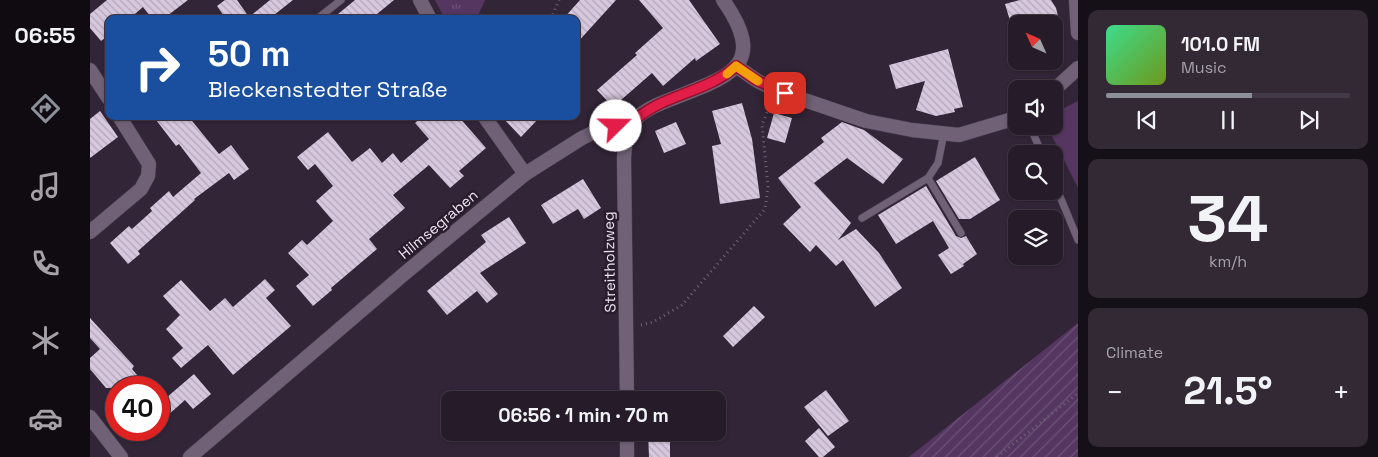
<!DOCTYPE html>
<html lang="en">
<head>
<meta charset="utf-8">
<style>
	body { margin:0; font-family:"Space Grotesk",sans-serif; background:#322935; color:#f1f3f6; height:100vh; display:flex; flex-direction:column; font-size:19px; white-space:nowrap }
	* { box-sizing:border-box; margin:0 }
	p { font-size:16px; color:#a4a1a8 }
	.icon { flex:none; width:28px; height:28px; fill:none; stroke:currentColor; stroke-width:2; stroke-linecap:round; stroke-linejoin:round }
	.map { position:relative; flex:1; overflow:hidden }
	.details { display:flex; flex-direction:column; gap:10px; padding:10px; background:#150f17; width:300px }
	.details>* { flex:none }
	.top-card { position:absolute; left:15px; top:15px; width:475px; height:105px; border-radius:10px; box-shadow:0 1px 4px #0004,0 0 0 1px #423a46; background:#1a4fa0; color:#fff; overflow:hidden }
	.needle { width:32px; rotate:315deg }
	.tools { position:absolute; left:918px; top:15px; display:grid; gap:10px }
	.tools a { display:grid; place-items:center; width:55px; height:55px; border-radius:10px; background:#261c29; box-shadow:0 1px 4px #0004,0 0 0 1px #423a46; font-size:25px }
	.speed { position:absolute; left:15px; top:376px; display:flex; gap:10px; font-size:25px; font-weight:700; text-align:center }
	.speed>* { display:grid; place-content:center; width:65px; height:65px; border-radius:50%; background:#261c29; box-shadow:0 1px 4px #0004,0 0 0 1px #423a46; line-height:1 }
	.speed .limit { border:8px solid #d22; background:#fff; color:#111 }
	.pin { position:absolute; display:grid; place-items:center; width:42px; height:42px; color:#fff; margin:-21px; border-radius:10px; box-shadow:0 2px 8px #0006 }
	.me { position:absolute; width:55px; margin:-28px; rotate:68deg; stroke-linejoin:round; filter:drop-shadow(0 0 4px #0008) }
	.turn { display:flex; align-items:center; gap:18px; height:105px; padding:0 20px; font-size:22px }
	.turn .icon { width:65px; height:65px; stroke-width:2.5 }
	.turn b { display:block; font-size:35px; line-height:42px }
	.big { font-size:38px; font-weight:700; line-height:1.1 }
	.details .widget { flex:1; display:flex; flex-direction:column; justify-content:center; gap:8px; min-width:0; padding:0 18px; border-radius:10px; background:#322935 }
	.details .dial { align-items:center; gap:0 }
	.dial b { font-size:65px; line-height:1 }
	.song { display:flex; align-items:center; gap:15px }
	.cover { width:60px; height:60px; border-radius:8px; background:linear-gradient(135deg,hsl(150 70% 55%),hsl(80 70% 35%)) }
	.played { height:5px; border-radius:2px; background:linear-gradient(90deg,#8c9099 60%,#423a46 60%) }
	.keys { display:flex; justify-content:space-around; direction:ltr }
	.heat { display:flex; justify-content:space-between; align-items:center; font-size:28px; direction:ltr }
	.trip { position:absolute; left:351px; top:391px; width:285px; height:50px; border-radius:10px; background:#261c29; box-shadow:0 1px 4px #0004,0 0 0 1px #423a46; font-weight:700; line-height:50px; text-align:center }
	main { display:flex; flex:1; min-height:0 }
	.tab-bar { display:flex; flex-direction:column; width:90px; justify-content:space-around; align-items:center; background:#0f0b10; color:#a4a1a8 }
	.tab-bar .icon { width:35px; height:35px }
	.tab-bar .on { color:#8c9099 }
	.tab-bar b { font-size:22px; color:#f1f3f6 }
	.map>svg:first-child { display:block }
</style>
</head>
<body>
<main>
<nav class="tab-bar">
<b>06:55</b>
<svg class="icon on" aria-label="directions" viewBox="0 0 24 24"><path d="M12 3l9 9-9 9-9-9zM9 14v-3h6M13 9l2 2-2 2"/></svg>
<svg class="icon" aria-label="music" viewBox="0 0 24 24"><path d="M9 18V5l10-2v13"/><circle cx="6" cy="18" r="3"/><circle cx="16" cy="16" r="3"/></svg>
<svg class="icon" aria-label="phone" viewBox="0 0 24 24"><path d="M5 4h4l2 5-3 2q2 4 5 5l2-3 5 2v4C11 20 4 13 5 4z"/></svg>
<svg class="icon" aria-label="climate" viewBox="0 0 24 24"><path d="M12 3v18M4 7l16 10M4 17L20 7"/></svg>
<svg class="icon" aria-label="car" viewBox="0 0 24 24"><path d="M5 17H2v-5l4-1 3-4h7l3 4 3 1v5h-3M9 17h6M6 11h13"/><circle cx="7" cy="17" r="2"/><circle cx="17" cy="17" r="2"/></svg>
</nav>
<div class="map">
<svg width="988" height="457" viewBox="0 0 988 457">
	<defs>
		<pattern id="grass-tufts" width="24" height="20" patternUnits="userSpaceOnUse" patternTransform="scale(1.25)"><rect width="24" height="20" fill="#553661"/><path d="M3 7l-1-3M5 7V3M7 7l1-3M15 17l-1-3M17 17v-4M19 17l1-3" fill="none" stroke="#6e5378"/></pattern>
		<pattern id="garden-furrows" width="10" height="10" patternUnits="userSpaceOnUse" patternTransform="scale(1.25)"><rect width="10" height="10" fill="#553661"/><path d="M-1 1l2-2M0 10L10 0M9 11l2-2" fill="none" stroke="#6e5378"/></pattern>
		<pattern id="building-back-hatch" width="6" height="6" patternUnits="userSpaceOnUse" patternTransform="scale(1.25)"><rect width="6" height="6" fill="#d8c8df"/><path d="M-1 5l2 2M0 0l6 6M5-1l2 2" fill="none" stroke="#b4a7b9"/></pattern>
	</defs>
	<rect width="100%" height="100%" fill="#322537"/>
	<!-- grass -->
	<path fill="url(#grass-tufts)" d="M345,0h50l-8,18 -32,1z"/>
	<!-- garden -->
	<path fill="url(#garden-furrows)" d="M988,323v134h-169z"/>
	<!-- pitch -->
	<path fill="#553661" d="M988,101v87l-31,-62h7v-13z"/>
	<!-- building -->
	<path fill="url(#building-back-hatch)" d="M17,0h81l-25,19h-11l-9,-12 -14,12h-20v16l-8,6 -11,-13v-14z
		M135,0h12l12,17 21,-17h23l-24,19h-43l-9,-13z
		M265,0h39l-23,19h-39z
		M490,0h36l-40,44v-25h-13z
		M549,0h50l31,44 -24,17 -1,-3 -32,28 -11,-13 -39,34 -16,-17 40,-35 -2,-2 28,-25z
		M930,0h31l5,8 4,16h-49l-6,-20z
		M858,49l15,58 -9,2 1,3 -19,4 -20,-6 9,-29 -29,8 -7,-24z
		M652,103l10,36 8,59 -40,6 -8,-58 9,-2 -9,-33z
		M10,111l18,26 -28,21v-39z
		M684,113l18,5 -7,25 -18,-5z
		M63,116h35l31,38 12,-9 18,24 -15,11 -5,-7 -35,26 1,1 -57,51 2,3 -12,10 -18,-21 19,-17 3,3 20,-18 -2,-3 19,-17 4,6 28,-24 -22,-29 -3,2z
		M333,116h35l28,32 -27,23 5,5 -14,12 -21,-23 -36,30 12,13 -36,31 8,10 -46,39 1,2 -19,16 -17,-20 13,-11 -21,-22 14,-13 5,5 26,-24 -17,-20 17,-15 -18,-22 -7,6 -11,-13 31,-25 24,30 18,-14 12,15 11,-10 8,10 28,-24 -14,-16z
		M411,116h40l-20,21z
		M586,122l10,22 -22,9 -9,-22z
		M752,122l22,8 39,29 -20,25 -36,-26 -33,25 37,40 -13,17 18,-11 23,24 23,35 -27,19 -32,-47 -7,6 -20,-21 -6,7 -27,-28 18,-17 -23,-29 46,-36 -3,-4z
		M885,157l25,43 -30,19h-11l-23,-38z
		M493,179l18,29 -17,11 -6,-10 -25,15 -12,-19z
		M836,186l30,50 5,2 5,-2 11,18 -14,10 1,2 -13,8 -13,-19 11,-7 -16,-27 -37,23 -18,-29z
		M419,217l17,26 -46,30 18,21 -11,9 -10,-12 -30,24 -20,-24 59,-49 -5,-7z
		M175,279l10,11 -9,8 25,28 -58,49 -25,-30 -27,23 -9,-10 11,-10 -17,-19 14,-14 -17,-19 18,-16 29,31 15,-13 8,9z
		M664,306l11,11 -32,30 -10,-11z
		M0,318l44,48 -2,3 16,19h-42l-16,-19v-11l10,-9 -10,-11z
		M104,374l17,20 -18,15 -8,-9 -26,23v-19z
		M736,390l23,31 -21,15 -24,-29z
		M729,428l16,19 -12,10h-4l-14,-16z
		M558,432h22v25h-21z"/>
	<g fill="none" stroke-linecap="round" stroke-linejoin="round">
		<defs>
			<path id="service" d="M227,19l24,-19
				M940,126l12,28
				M838,178l33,55
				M964,182l24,58
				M772,218l66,-40 10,-15 6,-30"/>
			<path id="minor" d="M330,0l10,19
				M986,0l2,33
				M646,66l20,14 19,10 91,31 46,9 47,5 57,-17
				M0,70l19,29
				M964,90l24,-22
				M394,116l41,58
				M0,232l51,-43 7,-13 1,-12 -30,-48
				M0,417l31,40"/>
			<path id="tertiary" d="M537,400l-3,-242c1,-11 1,-23 7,-33 8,-13 25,-20 38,-25 57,-23 102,-32 54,-100
				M537,432v25
				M100,457l214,-183 121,-100 57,-36 19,-9 30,-4"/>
		</defs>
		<!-- service casing -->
		<use href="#service" stroke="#4c4150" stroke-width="8"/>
		<!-- minor casing -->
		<use href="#minor" stroke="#4c4150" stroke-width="15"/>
		<!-- tertiary casing -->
		<use href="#tertiary" stroke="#4c4150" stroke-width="15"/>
		<!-- path -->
		<path stroke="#716575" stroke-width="3" stroke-dasharray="1 4" stroke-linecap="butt" d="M461,19l8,-19
			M551,325l12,-3 29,-17 83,-96 3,-22 -6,-62 9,-23
			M907,457l81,-64"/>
		<!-- service -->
		<use href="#service" stroke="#706176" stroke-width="7"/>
		<!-- minor -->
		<use href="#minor" stroke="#706176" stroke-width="14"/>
		<!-- tertiary -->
		<use href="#tertiary" stroke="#706176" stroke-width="14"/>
	</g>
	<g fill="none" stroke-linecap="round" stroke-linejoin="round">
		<defs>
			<path id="route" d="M526,126l15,-2c28,-30 75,-30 105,-58l20,14 29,13"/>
		</defs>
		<!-- route casing -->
		<use href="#route" stroke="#92132f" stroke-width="12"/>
		<!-- route -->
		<use href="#route" stroke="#e11d48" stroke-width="9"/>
		<!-- slow -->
		<path stroke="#f59e0b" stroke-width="9" d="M637,74l9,-8 22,15"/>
	</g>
	<g text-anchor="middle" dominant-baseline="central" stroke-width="5" stroke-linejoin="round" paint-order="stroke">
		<!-- street labels -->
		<g font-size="15" fill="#eae2ee" stroke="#281c2d">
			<text transform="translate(348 224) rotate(-40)">Hilmsegraben</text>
			<text transform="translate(519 262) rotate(-91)">Streitholzweg</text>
		</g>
	</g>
</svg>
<div class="tools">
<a><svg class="needle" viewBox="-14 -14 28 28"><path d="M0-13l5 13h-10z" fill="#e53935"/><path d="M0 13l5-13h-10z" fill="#a4a1a8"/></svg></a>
<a><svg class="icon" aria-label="sound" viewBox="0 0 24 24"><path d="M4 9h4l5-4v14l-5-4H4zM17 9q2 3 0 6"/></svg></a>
<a><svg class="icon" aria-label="search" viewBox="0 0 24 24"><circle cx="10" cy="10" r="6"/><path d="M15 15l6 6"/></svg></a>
<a><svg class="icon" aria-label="layers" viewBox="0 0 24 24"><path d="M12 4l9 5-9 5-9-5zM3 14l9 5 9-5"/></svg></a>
</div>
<div class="speed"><div class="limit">40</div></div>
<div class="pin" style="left:695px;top:93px;background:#d93025"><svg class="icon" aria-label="arrive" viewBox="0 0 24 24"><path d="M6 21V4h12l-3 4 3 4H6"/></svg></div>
<svg class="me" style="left:526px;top:126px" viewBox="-20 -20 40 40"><circle r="19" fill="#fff"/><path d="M0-13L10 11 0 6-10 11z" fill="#e11d48"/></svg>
<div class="trip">06:56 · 1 min · 70 m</div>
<div class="top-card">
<div class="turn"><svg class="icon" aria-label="right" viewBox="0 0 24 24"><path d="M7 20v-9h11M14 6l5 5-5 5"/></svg><div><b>50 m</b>Bleckenstedter Straße</div></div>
</div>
</div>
<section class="details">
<div class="widget">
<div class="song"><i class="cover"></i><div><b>101.0 FM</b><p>Music</p></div></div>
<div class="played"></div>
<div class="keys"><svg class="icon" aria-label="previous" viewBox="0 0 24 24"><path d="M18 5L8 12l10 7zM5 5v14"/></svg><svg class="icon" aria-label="pause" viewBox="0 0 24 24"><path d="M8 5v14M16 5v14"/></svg><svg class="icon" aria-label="next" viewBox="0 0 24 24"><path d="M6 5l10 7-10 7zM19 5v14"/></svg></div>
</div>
<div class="widget dial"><b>34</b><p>km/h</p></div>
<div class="widget"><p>Climate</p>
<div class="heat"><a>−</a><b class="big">21.5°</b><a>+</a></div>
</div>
</section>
</main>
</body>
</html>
